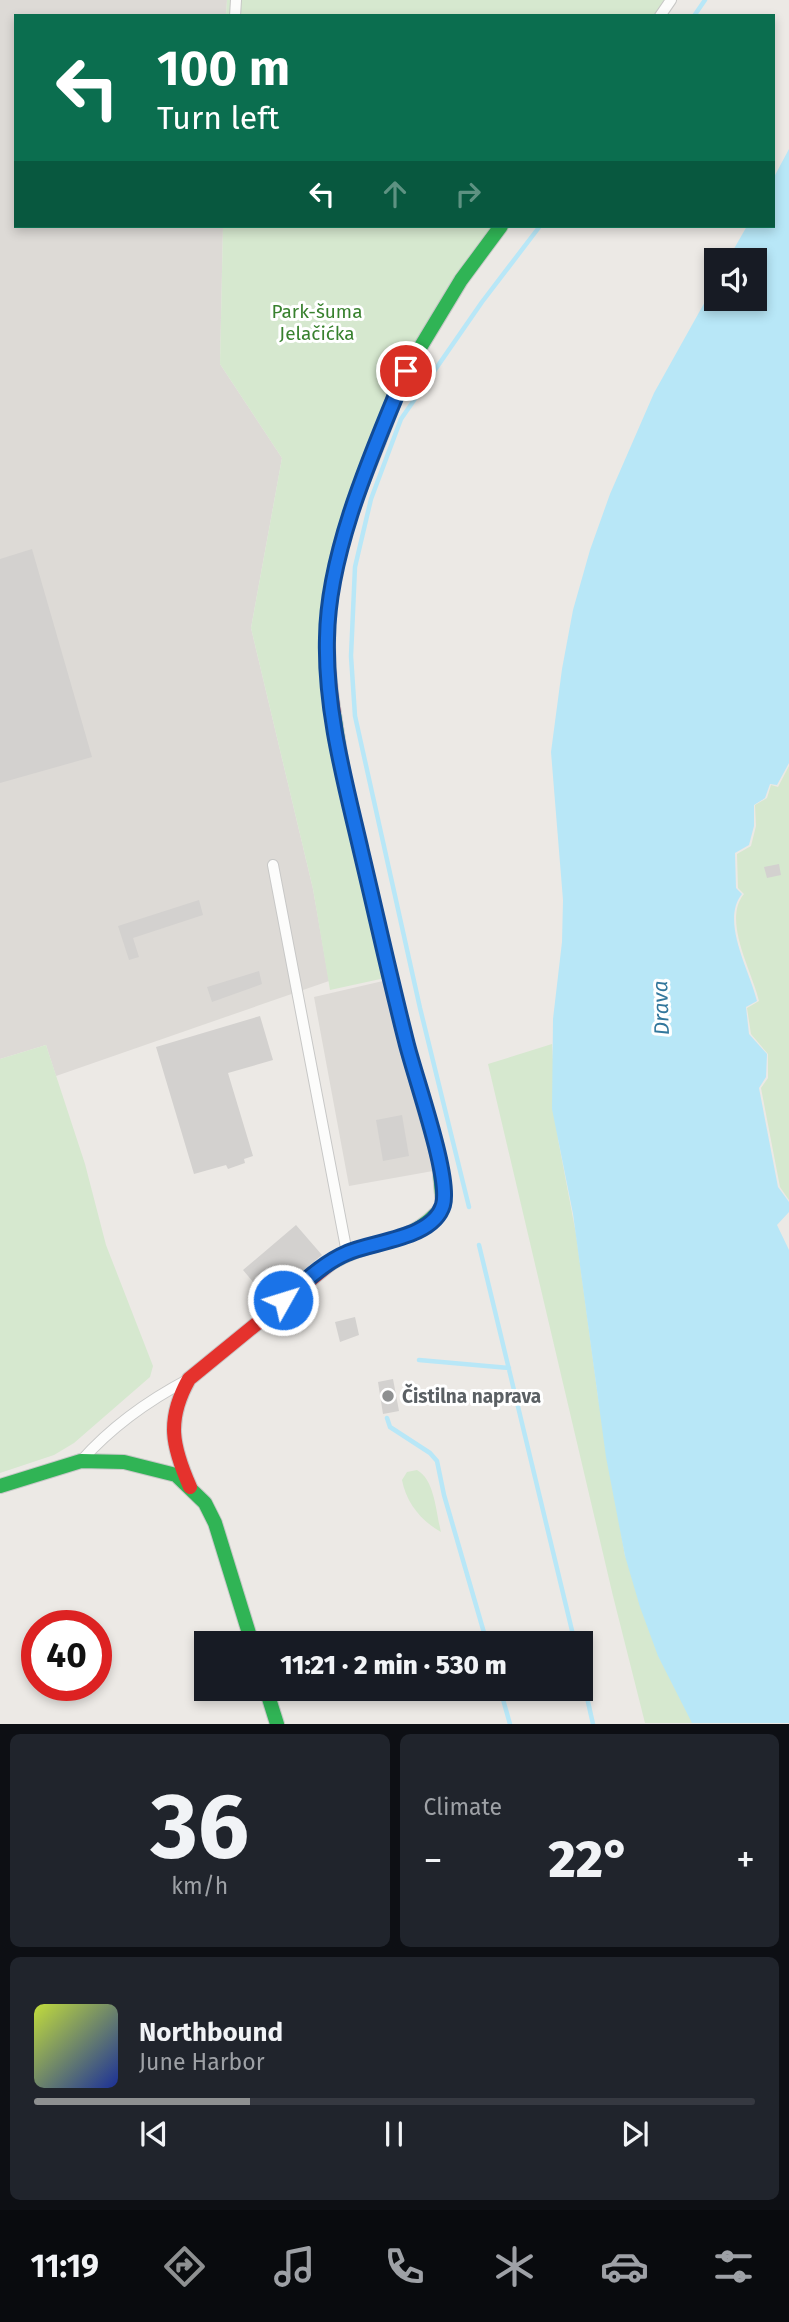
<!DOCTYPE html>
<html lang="en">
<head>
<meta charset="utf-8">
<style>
	body { margin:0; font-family:"Fira Sans",sans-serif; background:#20242c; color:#f1f3f6; height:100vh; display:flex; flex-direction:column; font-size:26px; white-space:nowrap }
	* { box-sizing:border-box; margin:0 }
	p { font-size:23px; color:#9ea1a6 }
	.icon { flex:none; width:38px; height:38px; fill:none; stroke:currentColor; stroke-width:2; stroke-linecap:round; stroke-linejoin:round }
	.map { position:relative; height:1724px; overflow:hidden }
	.details { display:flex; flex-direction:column; gap:10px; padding:10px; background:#0d0f14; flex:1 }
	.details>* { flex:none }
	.hud { position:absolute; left:14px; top:14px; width:761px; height:214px; border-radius:0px; box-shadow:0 4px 10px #0003; background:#0b6e4f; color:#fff; overflow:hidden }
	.controls { position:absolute; left:704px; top:248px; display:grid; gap:14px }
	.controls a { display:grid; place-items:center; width:63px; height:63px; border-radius:0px; background:#171b24; box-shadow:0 4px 10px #0003; font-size:35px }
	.speed { position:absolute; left:21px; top:1610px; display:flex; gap:14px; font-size:35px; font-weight:700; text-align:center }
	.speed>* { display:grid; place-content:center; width:91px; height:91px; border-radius:50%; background:#171b24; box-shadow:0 4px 10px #0003; line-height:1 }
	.speed .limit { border:10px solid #d22; background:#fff; color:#111 }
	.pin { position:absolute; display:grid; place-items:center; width:60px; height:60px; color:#fff; margin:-30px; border:4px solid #fff; border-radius:50%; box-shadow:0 2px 7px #0007 }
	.me { position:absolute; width:77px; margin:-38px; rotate:51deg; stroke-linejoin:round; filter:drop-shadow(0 0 5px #0008) }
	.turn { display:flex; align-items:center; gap:24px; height:147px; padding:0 28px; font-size:32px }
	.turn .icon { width:91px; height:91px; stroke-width:2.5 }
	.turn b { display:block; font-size:49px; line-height:60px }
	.lanes { display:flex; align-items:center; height:66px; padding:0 28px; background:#0003; justify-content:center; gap:35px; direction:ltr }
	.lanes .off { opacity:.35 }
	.big { font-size:52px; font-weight:800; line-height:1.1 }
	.details .widget { flex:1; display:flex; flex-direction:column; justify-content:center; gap:10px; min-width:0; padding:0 24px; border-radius:10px; background:#20242c }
	.details .dial { align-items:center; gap:0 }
	.dial b { font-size:91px; line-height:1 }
	.song { display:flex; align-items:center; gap:21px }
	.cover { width:84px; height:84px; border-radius:10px; background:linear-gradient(135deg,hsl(70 70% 55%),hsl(230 70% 35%)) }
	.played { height:7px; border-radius:4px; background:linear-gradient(90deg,#8e9091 30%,#363941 30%) }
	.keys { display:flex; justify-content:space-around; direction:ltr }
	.heat { display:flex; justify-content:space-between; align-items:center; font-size:38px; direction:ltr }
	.details .tiles { flex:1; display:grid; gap:10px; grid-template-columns:1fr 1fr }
	.widget:last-child { grid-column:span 2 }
	.trip { position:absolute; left:194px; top:1631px; width:399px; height:70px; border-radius:0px; background:#171b24; box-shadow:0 4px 10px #0003; font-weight:800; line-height:70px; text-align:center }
	.tab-bar { display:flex; height:112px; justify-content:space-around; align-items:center; background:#090b0e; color:#9ea1a6 }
	.tab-bar .icon { width:49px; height:49px }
	.tab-bar .on { color:#8e9091 }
	.tab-bar b { font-size:32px; color:#f1f3f6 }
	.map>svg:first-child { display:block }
</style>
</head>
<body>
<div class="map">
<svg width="789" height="1724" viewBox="0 0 789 1724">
	<rect width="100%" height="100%" fill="#ece9e5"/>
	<!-- industrial -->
	<path fill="#dddad6" d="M0,0h227l-1,16h-210v210h207l-3,138 62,94 -31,170 62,261 16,92 -273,95 -10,-31 -46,14z
		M383,981l50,190 -84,15 -35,-189z"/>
	<!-- green -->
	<path fill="#d6e8cf" d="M227,0h442l-11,16h-432z
		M223,226h276l-71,94 -30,57 -26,60 -22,65 -27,139 62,337 -55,12 -17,-101 -62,-261 31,-170 -62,-94z
		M789,766v434l-9,-13 -19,-99 7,-10v-24l-17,-20 -4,-26 12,-7c-7,-30 -37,-81 -15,-107l-6,-6 -1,-34 14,-8 5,-20 -1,-21 12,-7 4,-13 7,2z
		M552,1044l6,95 18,95 22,163 27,159 74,167h-54l-32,-127 -125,-532z
		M46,1045l39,119 21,81 47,121 -3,11 -76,66 -20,12 -54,18v-414z
		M417,1470c18,10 19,43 24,62 -20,-11 -35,-30 -39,-52l5,-8z"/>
	<!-- water -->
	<path fill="#b8e7f7" d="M789,149v614l-12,22 -7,-1 -5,14 -11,7v21l-5,19 -14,8 1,35 6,6c-22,27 8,77 15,107l-11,6 3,27 18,20 -1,23 -7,11 19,99 11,15v10l-12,13 12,25v473h-97l-34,-67 -18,-49 -15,-51 -19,-99 -33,-243 -21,-105 1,-90 9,-77 1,-42 -12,-148 11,-83 11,-59 17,-60 20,-56 44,-101 62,-111v17h38v-38h-27l20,-35h27v-49z"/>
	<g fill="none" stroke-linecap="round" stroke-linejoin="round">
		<!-- stream -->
		<path stroke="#b8e7f7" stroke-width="4.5" d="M694,16l11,-16
			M469,1207l-49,-199 -65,-292 -4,-60 4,-89 16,-68 30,-80 81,-117 58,-76
			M479,1245l96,398
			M419,1360l90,8
			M387,1418l3,9 40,26 7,8 7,34 43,148
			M581,1671l12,53
			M500,1689l10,35"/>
	</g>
	<!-- building -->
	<path fill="#d3d1cf" d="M32,549l60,208 -92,26v-224z
		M779,864l2,11 -14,3 -3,-11z
		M199,900l4,15 -70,23 6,19 -10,3 -11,-34z
		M259,971l3,13 -50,18 -5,-15z
		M260,1016l13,44 -45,13 25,83 -9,3 1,4 -17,6 -2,-4 -32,9 -38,-127z
		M402,1115l7,41 -26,5 -7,-41z
		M296,1225l26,30 -54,45 -25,-30z
		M355,1317l4,18 -19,7 -5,-20z
		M393,1379l6,32 -16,3 -5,-32z"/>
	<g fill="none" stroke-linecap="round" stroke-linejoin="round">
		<defs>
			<path id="street" d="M235,16l1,-16
				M660,16l11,-16
				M273,865l74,388
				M81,1461c31,-35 66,-60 108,-82"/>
			<path id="fast" d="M379,441l27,-70 55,-91 40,-54
				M331,1263c40,-25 80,-16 112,-57l-4,-45 -33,-118 -63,-270 -9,-59
				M0,1486l81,-25 43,1 52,13 29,28 10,20 37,120
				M266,1689l11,35"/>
			<path id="jam" d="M334,714c-8,-48 -8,-97 1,-145 8,-44 28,-87 44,-128
				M190,1487c-18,-41 -24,-67 -1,-108l142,-116"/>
		</defs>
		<!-- street casing -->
		<use href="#street" stroke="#c7c7c6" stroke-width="12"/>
		<!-- fast casing -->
		<use href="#fast" stroke="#c8c8c8" stroke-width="16"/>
		<!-- jam casing -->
		<use href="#jam" stroke="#c8c8c8" stroke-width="16"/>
		<!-- street -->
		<use href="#street" stroke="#fcfcfb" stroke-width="10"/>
		<!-- fast -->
		<use href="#fast" stroke="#30b455" stroke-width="14"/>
		<!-- jam -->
		<use href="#jam" stroke="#e5322d" stroke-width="14"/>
	</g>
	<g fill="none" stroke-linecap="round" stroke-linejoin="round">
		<defs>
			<path id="route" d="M283,1300c19,-16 40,-37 64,-47 26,-12 86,-14 96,-48 8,-28 -29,-130 -37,-164 -16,-63 -30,-127 -45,-190 -16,-69 -36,-141 -34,-213 1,-87 46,-187 79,-267"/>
		</defs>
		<!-- route casing -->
		<use href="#route" stroke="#114b97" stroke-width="18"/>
		<!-- route -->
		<use href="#route" stroke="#1a73e8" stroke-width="12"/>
	</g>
	<!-- markers -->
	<circle fill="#8e9091" stroke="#fff" stroke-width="2.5" cx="388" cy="1396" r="7"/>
	<g text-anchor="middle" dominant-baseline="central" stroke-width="6" stroke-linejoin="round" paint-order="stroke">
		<!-- park labels -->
		<g font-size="19" fill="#38812e" stroke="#fff">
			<text x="317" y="311">Park-šuma<tspan x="317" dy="22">Jelačićka</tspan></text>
		</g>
		<!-- poi labels -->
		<g font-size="19" font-weight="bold" fill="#5b6064" stroke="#fff" text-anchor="start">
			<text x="402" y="1396">Čistilna naprava</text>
		</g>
		<!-- water labels -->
		<g font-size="21" font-style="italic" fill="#32779c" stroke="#fff">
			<text transform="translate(661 1008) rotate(-92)">Drava</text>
		</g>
	</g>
</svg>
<div class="controls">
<a><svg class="icon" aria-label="sound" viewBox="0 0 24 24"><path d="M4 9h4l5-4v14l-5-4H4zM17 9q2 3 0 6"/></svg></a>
</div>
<div class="speed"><div class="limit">40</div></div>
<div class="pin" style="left:406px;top:371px;background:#d93025"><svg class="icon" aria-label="arrive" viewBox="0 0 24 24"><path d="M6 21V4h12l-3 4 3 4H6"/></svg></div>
<svg class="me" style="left:283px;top:1300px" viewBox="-20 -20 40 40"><circle r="17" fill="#1a73e8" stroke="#fff" stroke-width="3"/><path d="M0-11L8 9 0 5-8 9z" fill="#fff"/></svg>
<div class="trip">11:21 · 2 min · 530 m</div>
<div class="hud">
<div class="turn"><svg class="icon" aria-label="left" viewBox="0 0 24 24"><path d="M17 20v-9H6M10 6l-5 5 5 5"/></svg><div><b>100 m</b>Turn left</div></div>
<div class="lanes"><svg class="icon" aria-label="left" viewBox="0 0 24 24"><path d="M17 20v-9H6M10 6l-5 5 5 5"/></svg><svg class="icon off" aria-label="ahead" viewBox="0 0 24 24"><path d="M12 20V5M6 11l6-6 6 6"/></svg><svg class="icon off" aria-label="right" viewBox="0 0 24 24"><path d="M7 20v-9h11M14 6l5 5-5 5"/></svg></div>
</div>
</div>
<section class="details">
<div class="tiles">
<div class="widget dial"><b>36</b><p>km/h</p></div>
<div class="widget"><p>Climate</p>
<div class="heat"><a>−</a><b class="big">22°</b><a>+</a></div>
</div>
<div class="widget">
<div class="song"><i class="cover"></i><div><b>Northbound</b><p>June Harbor</p></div></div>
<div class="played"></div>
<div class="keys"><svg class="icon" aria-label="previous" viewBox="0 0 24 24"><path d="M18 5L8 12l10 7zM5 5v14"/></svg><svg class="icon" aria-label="pause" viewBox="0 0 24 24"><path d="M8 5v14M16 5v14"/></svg><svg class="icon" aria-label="next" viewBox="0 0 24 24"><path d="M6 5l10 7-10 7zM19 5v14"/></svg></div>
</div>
</div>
</section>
<nav class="tab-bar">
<b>11:19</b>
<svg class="icon on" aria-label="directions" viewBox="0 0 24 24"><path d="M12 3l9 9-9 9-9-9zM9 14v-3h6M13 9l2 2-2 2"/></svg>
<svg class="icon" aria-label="music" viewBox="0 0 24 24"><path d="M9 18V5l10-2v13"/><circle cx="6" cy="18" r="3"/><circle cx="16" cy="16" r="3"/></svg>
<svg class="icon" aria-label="phone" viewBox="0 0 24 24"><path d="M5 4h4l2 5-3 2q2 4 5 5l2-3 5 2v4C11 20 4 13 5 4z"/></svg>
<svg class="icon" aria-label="climate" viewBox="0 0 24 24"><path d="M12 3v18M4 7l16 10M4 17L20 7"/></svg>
<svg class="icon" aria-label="car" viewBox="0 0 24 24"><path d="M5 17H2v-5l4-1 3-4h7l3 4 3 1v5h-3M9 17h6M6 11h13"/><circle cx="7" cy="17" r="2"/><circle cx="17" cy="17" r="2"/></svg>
<svg class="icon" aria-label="filters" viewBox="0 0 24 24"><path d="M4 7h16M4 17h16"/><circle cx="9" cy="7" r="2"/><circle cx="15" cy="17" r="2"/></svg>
</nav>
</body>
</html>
